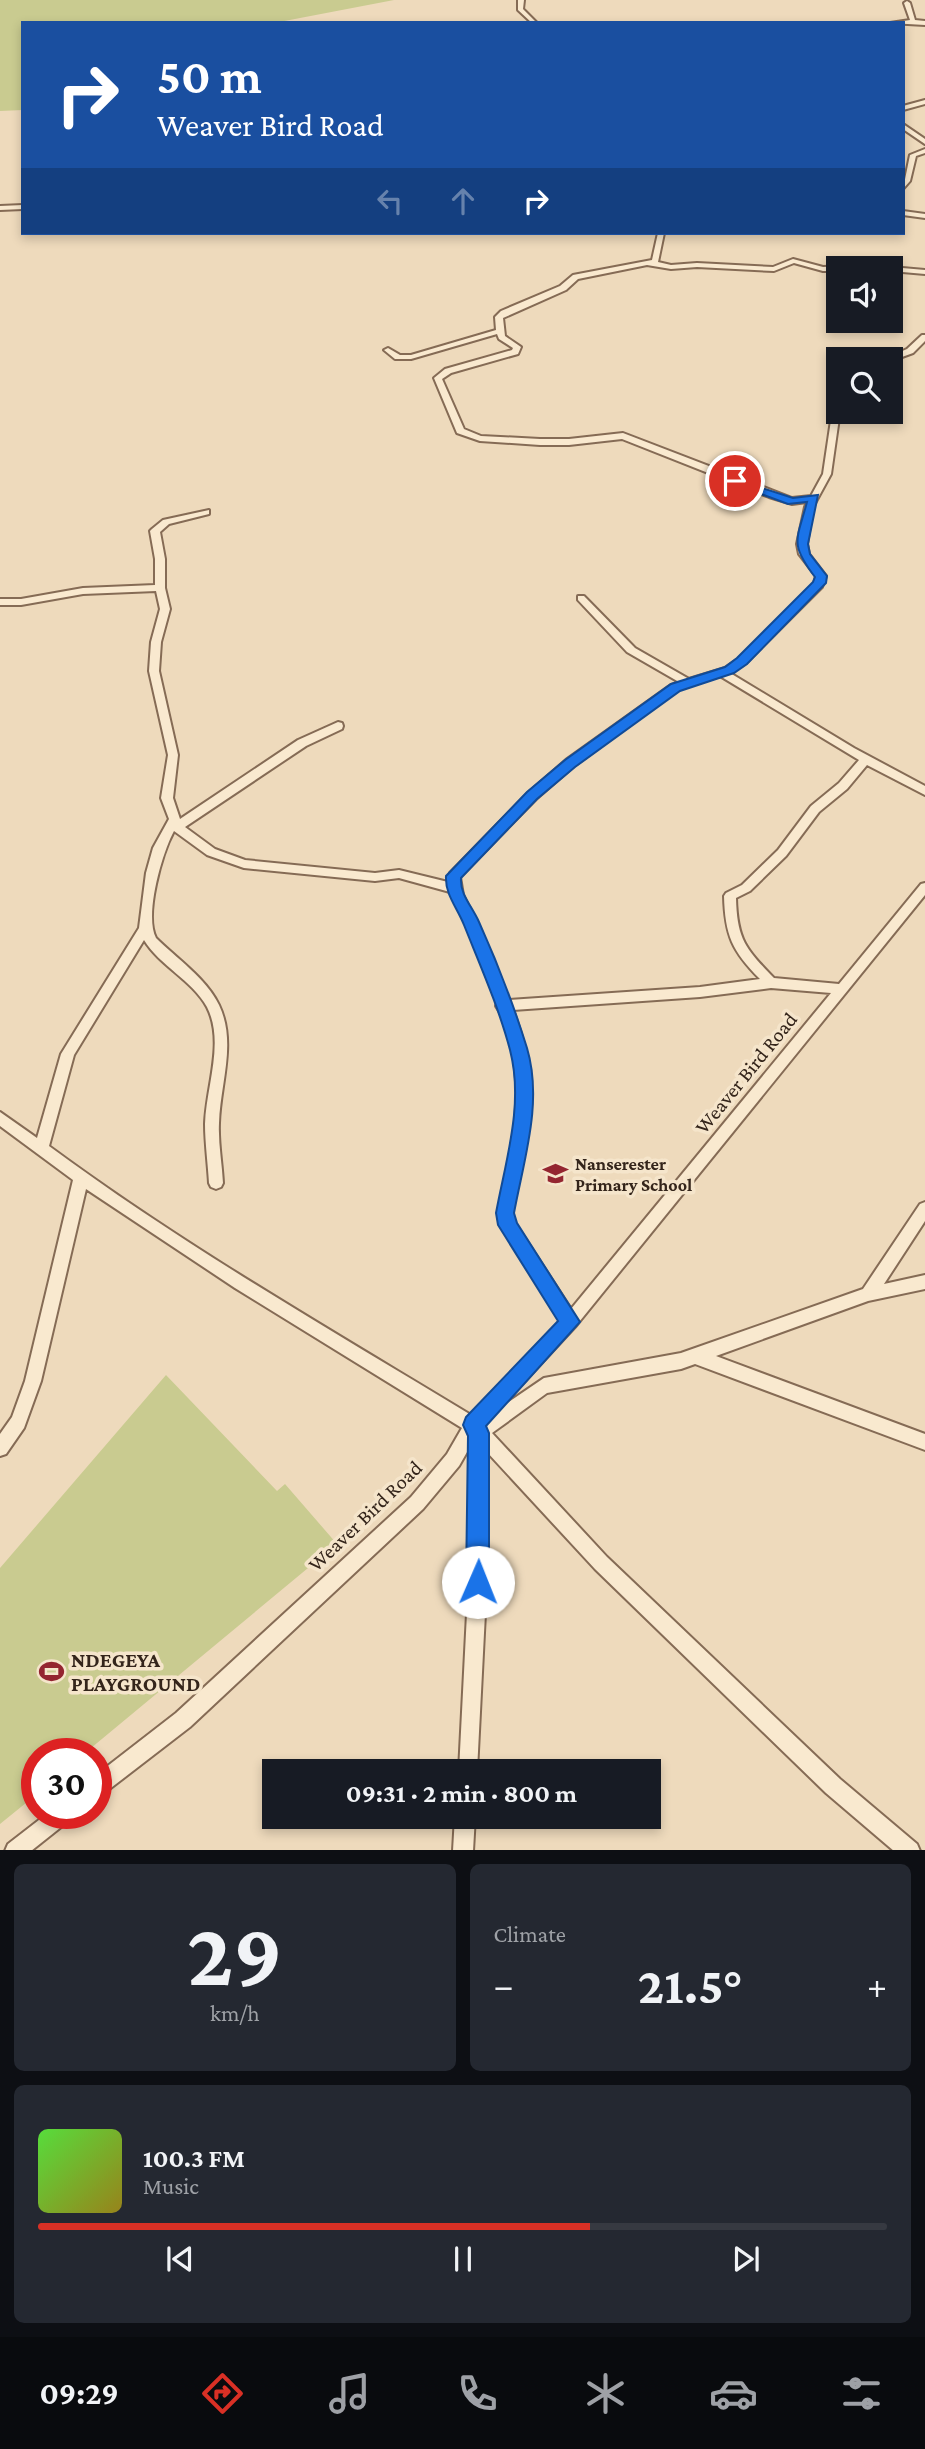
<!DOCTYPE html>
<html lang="en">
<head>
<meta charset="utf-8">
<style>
	body { margin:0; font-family:"Crimson Pro",serif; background:#242831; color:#f1f3f6; height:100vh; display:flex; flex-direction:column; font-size:26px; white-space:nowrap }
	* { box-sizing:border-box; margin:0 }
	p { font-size:23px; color:#9ea1a6 }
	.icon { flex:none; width:38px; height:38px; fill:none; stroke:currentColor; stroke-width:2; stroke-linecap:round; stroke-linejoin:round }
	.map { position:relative; height:1850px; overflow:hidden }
	.panel { display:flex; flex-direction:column; gap:14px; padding:14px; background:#0d0f14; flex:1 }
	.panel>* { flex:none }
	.guide { position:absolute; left:21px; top:21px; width:884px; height:214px; border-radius:0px; box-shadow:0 4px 10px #0003; background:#1a4fa0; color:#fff; overflow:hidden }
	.fabs { position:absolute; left:826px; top:256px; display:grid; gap:14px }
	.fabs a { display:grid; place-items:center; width:77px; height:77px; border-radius:0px; background:#171b24; box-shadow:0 4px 10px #0003; font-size:35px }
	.speed { position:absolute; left:21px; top:1738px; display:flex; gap:14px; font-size:35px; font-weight:700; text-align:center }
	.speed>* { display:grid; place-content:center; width:91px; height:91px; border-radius:50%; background:#171b24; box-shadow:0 4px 10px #0003; line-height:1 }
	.speed .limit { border:10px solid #d22; background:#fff; color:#111 }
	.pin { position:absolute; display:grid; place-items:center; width:60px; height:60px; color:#fff; margin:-30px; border:4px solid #fff; border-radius:50%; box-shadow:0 2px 7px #0007 }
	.me { position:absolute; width:77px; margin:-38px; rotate:1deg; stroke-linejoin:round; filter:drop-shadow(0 0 5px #0008) }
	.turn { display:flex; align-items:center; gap:24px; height:147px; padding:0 21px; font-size:32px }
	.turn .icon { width:91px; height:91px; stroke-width:2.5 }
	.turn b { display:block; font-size:49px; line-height:60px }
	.lanes { display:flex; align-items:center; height:66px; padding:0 21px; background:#0003; justify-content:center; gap:35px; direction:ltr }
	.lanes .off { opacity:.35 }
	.big { font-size:52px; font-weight:700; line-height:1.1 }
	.panel .card { flex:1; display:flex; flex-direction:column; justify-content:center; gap:10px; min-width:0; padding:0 24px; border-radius:10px; background:#242831 }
	.panel .dial { align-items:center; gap:0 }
	.dial b { font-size:91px; line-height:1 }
	.song { display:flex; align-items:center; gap:21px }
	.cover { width:84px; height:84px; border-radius:10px; background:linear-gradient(135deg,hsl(110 70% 55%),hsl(50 70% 35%)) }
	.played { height:7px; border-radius:4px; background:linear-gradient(90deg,#d93025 65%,#363941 65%) }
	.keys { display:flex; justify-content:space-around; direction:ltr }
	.heat { display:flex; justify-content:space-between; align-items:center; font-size:38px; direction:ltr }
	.panel .tiles { flex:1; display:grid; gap:14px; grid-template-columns:1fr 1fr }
	.card:last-child { grid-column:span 2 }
	.trip { position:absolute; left:262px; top:1759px; width:399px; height:70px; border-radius:0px; background:#171b24; box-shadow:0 4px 10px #0003; font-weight:700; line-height:70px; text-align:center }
	.tab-bar { display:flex; height:112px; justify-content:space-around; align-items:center; background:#090b0e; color:#9ea1a6 }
	.tab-bar .icon { width:49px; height:49px }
	.tab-bar .active { color:#d93025 }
	.tab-bar b { font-size:32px; color:#f1f3f6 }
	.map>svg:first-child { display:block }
</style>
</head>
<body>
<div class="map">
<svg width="925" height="1851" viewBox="0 0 925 1851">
	<rect width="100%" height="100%" fill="#eedabc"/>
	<!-- green -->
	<path fill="#c9cb90" d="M0,0h394l-120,23h-251v87l-23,1z
		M166,1375l111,116 8,-7 52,60 -252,209 -48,1v40l-37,30v-256z"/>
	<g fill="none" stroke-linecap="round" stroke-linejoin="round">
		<defs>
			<path id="street" d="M518,0h6l-1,9 14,14h-5l-14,-13z
				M907,1l3,2 5,17 10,1v4l-35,-2 20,-3 -6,-17z
				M925,100v4l-22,6v-4z
				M903,124l22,15v5l-22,-15z
				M925,149v4l-9,3 -6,25 -7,8 7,-34z
				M23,205v4l-23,1v-4z
				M903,211l22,3v4l-22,-3z
				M658,233h6l-6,29 13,3 26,-2 76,4 20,-8 30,8 25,-1 3,2h-13v3h-15l-29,-8 -20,8 -77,-4 -26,2 -24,-4 -69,14 -12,11 -63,28 2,18 16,11 -3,7 -67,19 -9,6 22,50 17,7 59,3h29l54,-6 169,65 19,-2 12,-22 11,-74 4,-2v13h2l-9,63 -18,33 -6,37 2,10 17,22 -4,11 -76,76 -16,10 124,75 71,38v9l-58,-30 -20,24 -28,23 -33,44 -36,35 -14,7c1,42 10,51 38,80l65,6 82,-100 4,-1v12l-350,432 -75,81 44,-30 137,-25 182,-64 57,-85 5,-2v19l-41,63 41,-9v14l-57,12 -152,55 209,78v16l-230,-86 -14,5 -134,24 -55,40 115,124 233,222 77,65 3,7h-26l-68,-58 -231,-224 -108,-117 1,102 -11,217h-18l11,-217 1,-109 -12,21 -36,43 -233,218 -87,67 -7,2v-21l80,-62 235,-216 36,-43 15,-26 -227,-140 -149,-99 -45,192 -17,47 -18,26 -6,2v-22l12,-17 13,-36 48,-201 -73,-54v-14l37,26 24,-84 78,-126 7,-55 7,-25 16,-29 -8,-21 7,-43 -19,-84 2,-29 9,-33 -4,-18 -73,3 -62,11h-21v-6h21l62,-11 72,-3v-26l-5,-28 2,-2 11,-9 46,-10v4l-40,10 -9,8 5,27v29l5,21 -9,33 -2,29 19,84 -5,43 7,21 118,-79 40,-18 4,1 1,3 -1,3 -36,17 -121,81 30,22 30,11 130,13 24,-3 49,12 2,-9 78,-80 38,-33 105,-75 8,-3 -52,-30 -49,-52v-4h6l51,52 54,31 36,-11 13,-9 75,-73 3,-10 -17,-22 -2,-10 8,-37 2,-5 -15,2 -23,-7 -147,-58 -53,6h-29l-60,-4 -23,-8 -23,-55 11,-9 67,-19 1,-2 -14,-9 -2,-5 -86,25h-16l-11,-9 4,-2 12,7h11l85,-25 -1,-13 6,-6 59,-25 13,-11 79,-15zM720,676l139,84 -20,23 -28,23 -33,44 -36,35 -16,8 -2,3c1,39 8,55 36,83l-60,8 -191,13 -31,-76 -15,-29 -3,-18 76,-78 38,-33 105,-77zM174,831l33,24 37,13 131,13 24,-3 51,14 16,32 31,79 -1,3c6,8 9,19 12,29 19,60 2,119 -10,178l3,12 60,96 -90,94c-142,-86 -288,-170 -422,-269l25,-91 70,-115c16,26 48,40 63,67 18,35 -1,80 -2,117 0,19 3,40 4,59l2,4 5,2 5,-2 2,-4c-1,-20 -5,-40 -4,-60 1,-39 18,-80 0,-118 -13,-27 -43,-47 -63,-67 -12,-23 6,-85 18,-107zM771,988l60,5 -260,316 -56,-86 -3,-10c9,-47 24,-97 17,-145 -3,-20 -9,-39 -16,-58l187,-13z
				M891,267l34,3v4l-34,-3v-3h-3z
				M922,335h3v6l-12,12 -22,8v-2h-7l23,-10z
				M48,1813h25l-3,7 -39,31h-26l3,-7z
				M455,1816h20l-2,35h-20z"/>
		</defs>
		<!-- street casing -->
		<use href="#street" stroke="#856b55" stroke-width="4"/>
		<!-- street -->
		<use href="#street" fill="#f9e9cf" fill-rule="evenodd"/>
	</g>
	<!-- route -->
	<path fill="#1a73e8" stroke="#114b97" stroke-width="2" d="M731,478l62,20 25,-3 -10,49 2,10 17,22 -1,7 -79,81 -13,9 -54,18 -105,76 -38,32 -76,79c-1,17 11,28 18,44 18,40 35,84 48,126 16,54 -3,111 -13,165l3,10 63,99 -94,104 3,7v149l-3,8 -8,3 -8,-3 -4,-8 2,-146 -5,-11 3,-8 92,-96 -60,-96 -2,-12c10,-54 28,-109 14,-163 -11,-42 -30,-85 -46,-125 -7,-18 -19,-30 -18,-49l81,-84 38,-32 106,-76 54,-17 12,-9 76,-76 2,-5c-26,-34 -18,-37 -8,-75l-19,2 -57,-21z"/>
	<!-- icons -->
	<defs>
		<symbol id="school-bare" viewBox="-9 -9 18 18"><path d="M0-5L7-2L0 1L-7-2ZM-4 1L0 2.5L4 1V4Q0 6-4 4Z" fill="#942530" stroke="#f5e5cb" stroke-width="2.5" paint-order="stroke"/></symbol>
		<symbol id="stadium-bare" viewBox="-9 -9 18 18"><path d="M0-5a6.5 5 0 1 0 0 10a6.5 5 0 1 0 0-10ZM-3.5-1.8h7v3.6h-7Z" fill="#942530" stroke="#f5e5cb" stroke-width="2.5" paint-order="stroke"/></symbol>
	</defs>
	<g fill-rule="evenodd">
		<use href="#school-bare" x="538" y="1156" width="35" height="35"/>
		<use href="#stadium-bare" x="34" y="1654" width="35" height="35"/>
	</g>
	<g text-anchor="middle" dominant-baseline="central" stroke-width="7" stroke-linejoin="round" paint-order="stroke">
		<!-- poi labels -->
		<g font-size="18" font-weight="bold" fill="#34251b" stroke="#f5e5cb" text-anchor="start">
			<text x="575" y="1164">Nanserester<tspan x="575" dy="21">Primary School</tspan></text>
		</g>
		<!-- near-street labels -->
		<g font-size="21" fill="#34251b" stroke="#f5e5cb">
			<text transform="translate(746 1073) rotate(-51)">Weaver Bird Road</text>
			<text transform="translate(365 1516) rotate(-44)">Weaver Bird Road</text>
		</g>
		<!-- near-poi labels -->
		<g font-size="21" font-weight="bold" fill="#34251b" stroke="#f5e5cb" text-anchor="start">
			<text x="71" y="1660">NDEGEYA<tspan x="71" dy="24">PLAYGROUND</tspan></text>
		</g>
	</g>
</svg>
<div class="fabs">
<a><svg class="icon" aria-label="sound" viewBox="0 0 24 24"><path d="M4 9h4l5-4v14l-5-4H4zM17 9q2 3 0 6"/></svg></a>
<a><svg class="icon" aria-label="search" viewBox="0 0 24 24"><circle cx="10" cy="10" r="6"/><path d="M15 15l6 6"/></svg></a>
</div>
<div class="speed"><div class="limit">30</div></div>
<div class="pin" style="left:735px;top:481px;background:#d93025"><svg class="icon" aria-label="arrive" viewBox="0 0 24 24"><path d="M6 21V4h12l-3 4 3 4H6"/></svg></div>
<svg class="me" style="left:478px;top:1582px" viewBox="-20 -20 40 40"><circle r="19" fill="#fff"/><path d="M0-13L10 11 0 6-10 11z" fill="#1a73e8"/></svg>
<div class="trip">09:31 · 2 min · 800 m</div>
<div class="guide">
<div class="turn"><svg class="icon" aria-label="right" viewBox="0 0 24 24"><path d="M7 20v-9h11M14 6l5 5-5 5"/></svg><div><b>50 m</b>Weaver Bird Road</div></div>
<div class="lanes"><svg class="icon off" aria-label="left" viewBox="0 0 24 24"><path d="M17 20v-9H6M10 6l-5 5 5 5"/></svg><svg class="icon off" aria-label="ahead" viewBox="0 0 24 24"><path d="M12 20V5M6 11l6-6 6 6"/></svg><svg class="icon" aria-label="right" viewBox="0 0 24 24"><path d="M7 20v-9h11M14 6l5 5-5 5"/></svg></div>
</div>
</div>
<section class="panel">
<div class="tiles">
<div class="card dial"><b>29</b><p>km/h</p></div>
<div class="card"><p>Climate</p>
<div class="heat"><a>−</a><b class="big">21.5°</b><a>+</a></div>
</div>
<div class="card">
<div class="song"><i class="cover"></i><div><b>100.3 FM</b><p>Music</p></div></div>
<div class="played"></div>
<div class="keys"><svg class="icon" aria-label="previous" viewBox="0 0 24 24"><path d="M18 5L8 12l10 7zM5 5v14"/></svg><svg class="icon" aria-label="pause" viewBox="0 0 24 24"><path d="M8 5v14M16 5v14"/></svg><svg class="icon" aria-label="next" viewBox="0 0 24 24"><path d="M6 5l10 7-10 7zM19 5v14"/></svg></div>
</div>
</div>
</section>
<nav class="tab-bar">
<b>09:29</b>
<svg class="icon active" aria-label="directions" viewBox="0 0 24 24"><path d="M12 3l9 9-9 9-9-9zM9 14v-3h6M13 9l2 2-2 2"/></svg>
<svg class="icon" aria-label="music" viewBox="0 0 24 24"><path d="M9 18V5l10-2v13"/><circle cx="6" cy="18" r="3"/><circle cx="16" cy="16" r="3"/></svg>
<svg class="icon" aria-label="phone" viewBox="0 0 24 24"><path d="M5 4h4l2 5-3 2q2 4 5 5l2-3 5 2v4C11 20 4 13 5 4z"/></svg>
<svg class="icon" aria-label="climate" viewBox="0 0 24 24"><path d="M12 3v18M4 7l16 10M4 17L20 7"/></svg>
<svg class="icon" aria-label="car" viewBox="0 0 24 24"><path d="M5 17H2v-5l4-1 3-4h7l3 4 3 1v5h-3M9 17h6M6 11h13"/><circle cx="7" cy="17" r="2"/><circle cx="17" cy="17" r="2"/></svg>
<svg class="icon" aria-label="filters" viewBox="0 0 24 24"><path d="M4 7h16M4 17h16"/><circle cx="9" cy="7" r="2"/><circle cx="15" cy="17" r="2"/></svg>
</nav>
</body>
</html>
